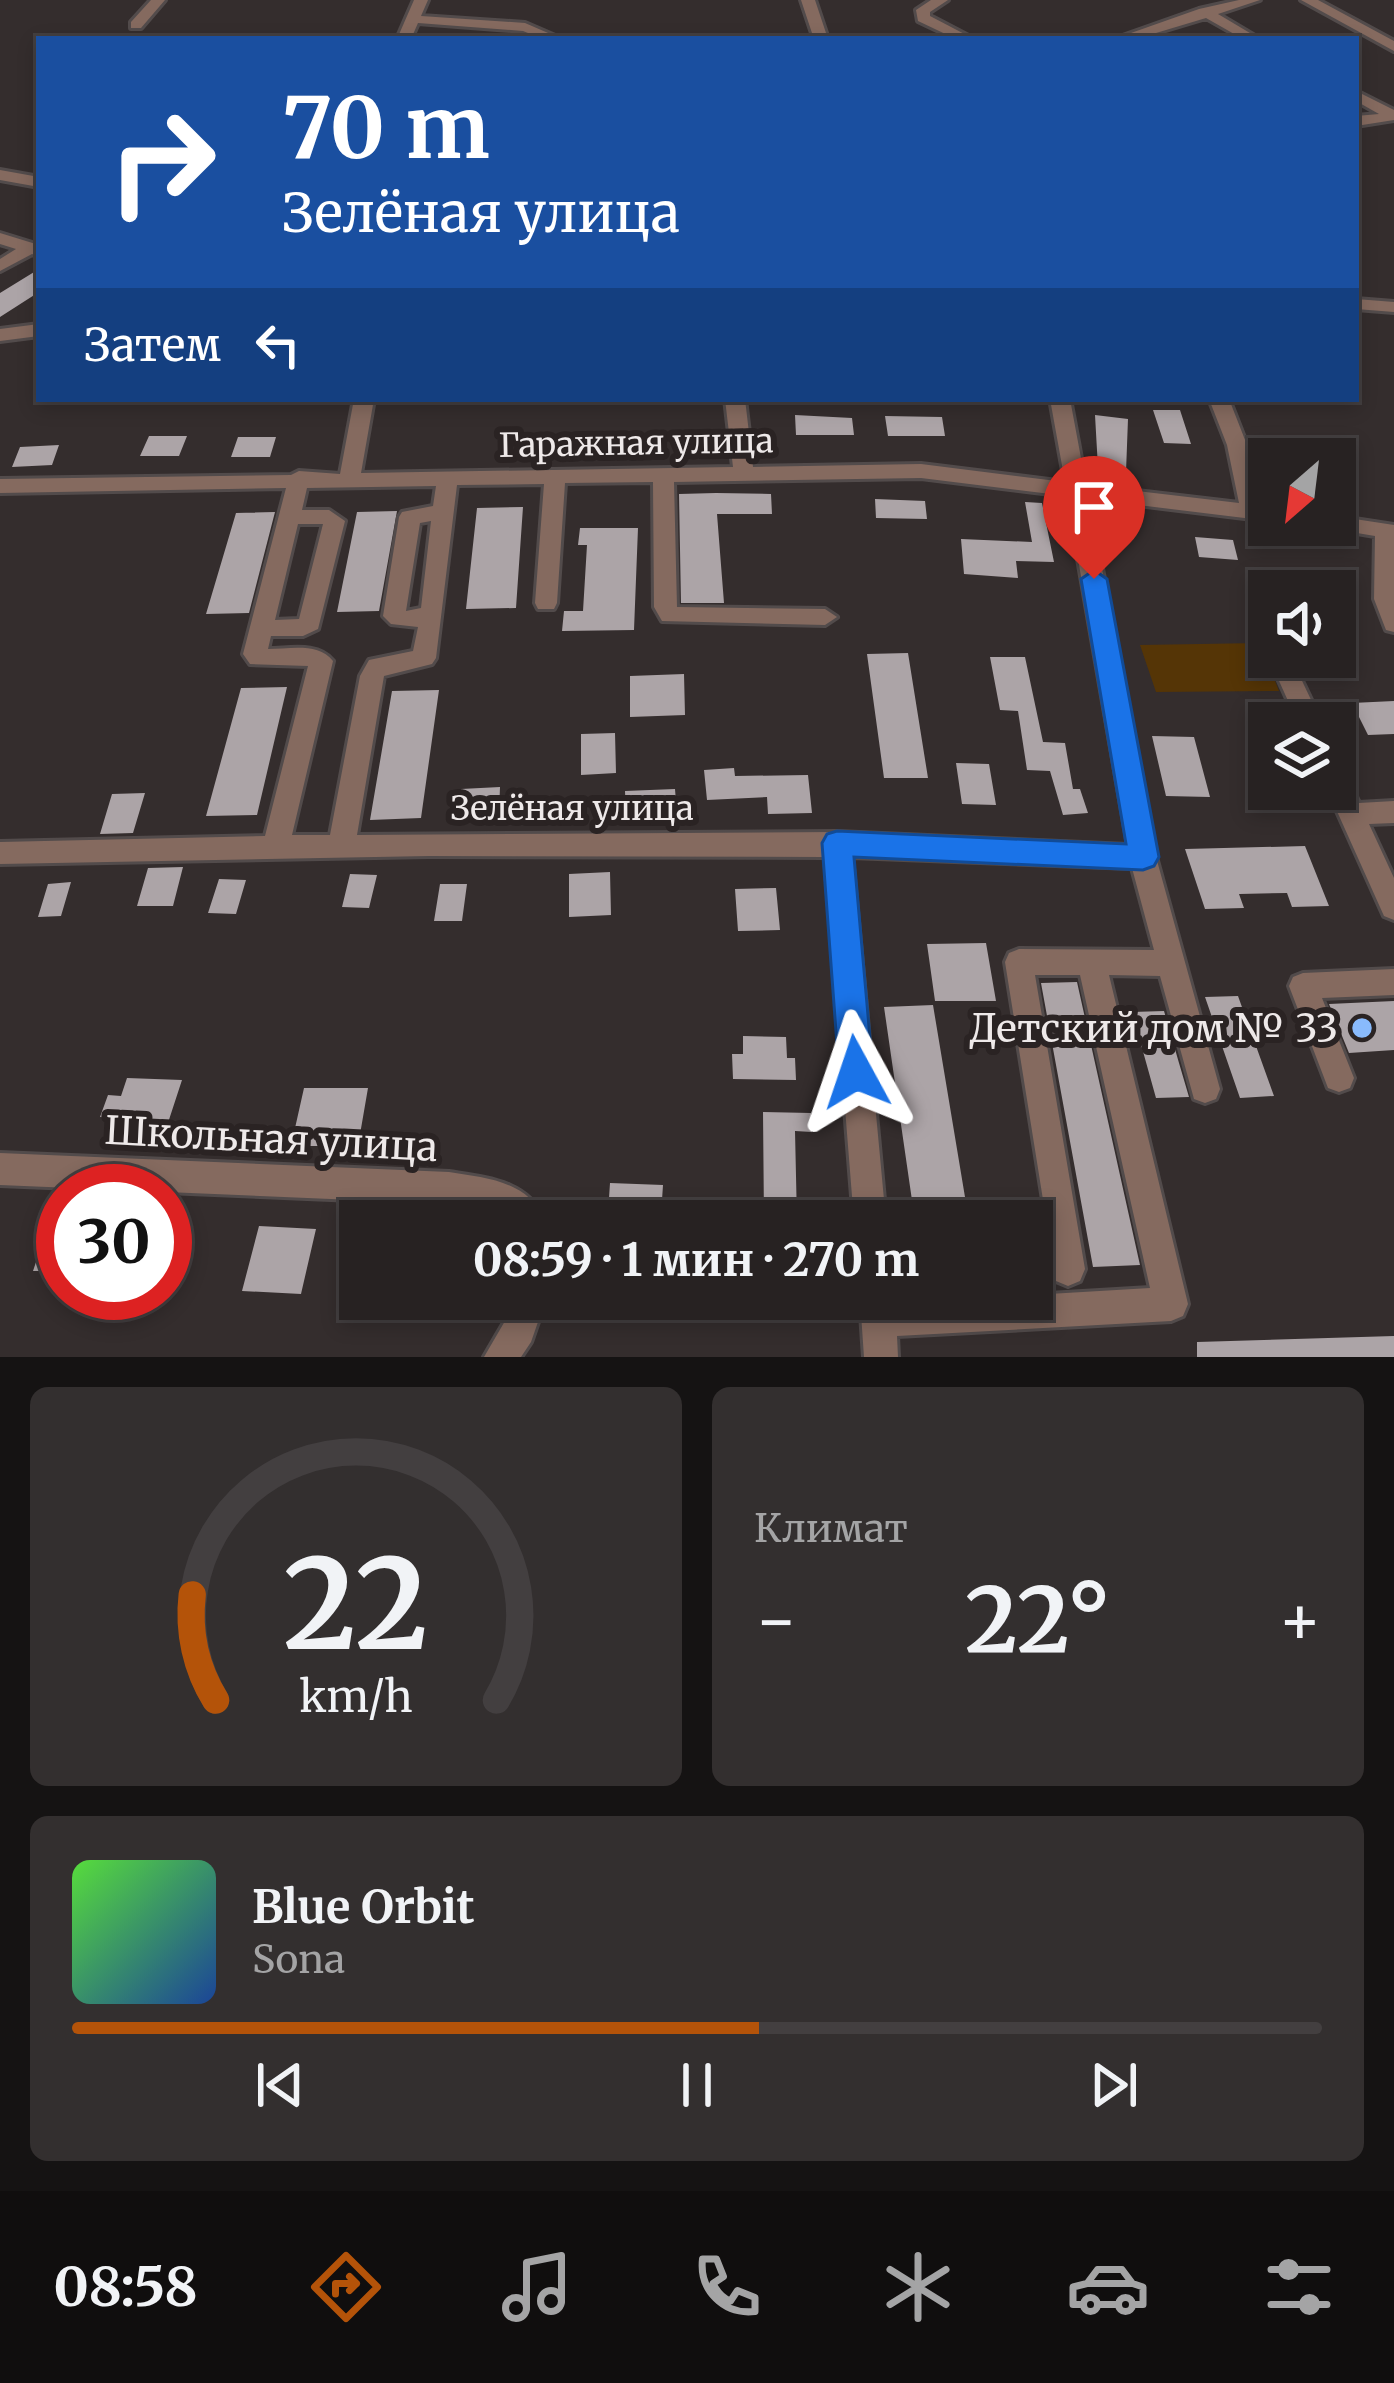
<!DOCTYPE html>
<html lang="ru">
<head>
<meta charset="utf-8">
<style>
	body { margin:0; font-family:Merriweather,serif; background:#332f2f; color:#f1f3f6; height:100vh; display:flex; flex-direction:column; font-size:45px; white-space:nowrap }
	* { box-sizing:border-box; margin:0 }
	p { font-size:39px; color:#a4a4a5 }
	.icon { flex:none; width:66px; height:66px; fill:none; stroke:currentColor; stroke-width:2; stroke-linecap:round; stroke-linejoin:round }
	.map { position:relative; height:1357px; overflow:hidden }
	.side { display:flex; flex-direction:column; gap:30px; padding:30px; background:#151313; flex:1 }
	.side>* { flex:none }
	.banner { position:absolute; left:36px; top:36px; width:1323px; height:366px; border-radius:0px; box-shadow:0 6px 18px #0003,0 0 0 3px #433f40; background:#1a4fa0; color:#fff; overflow:hidden }
	.needle { width:78px; rotate:208deg }
	.fabs { position:absolute; left:1248px; top:438px; display:grid; gap:24px }
	.fabs a { display:grid; place-items:center; width:108px; height:108px; border-radius:0px; background:#272222; box-shadow:0 6px 18px #0003,0 0 0 3px #433f40; font-size:60px }
	.speed { position:absolute; left:36px; top:1164px; display:flex; gap:24px; font-size:60px; font-weight:700; text-align:center }
	.speed>* { display:grid; place-content:center; width:156px; height:156px; border-radius:50%; background:#272222; box-shadow:0 6px 18px #0003,0 0 0 3px #433f40; line-height:1 }
	.speed .limit { border:18px solid #d22; background:#fff; color:#111 }
	.pin { position:absolute; display:grid; place-items:center; width:102px; height:102px; color:#fff; margin:-123px -51px; border-radius:50% 50% 50% 0; rotate:-45deg; box-shadow:0 0 12px #0007 }
	.pin .icon { rotate:45deg }
	.me { position:absolute; width:132px; margin:-66px; rotate:355deg; stroke-linejoin:round; filter:drop-shadow(0 0 9px #0008) }
	.turn { display:flex; align-items:center; gap:42px; height:252px; padding:0 48px; font-size:54px }
	.turn .icon { width:156px; height:156px; stroke-width:2.5 }
	.turn b { display:block; font-size:84px; line-height:102px }
	.then { display:flex; align-items:center; height:114px; padding:0 48px; background:#0003; gap:24px; font-size:45px }
	.big { font-size:90px; font-weight:700; line-height:1.1 }
	.side .tile { flex:1; display:flex; flex-direction:column; justify-content:center; gap:18px; min-width:0; padding:0 42px; border-radius:18px; background:#332f2f }
	.side .dial { align-items:center; gap:0 }
	.dial svg { height:312px; overflow:visible; fill:none; stroke:#433f40; stroke-width:7; stroke-linecap:round; text-anchor:middle }
	.dial text { fill:#f1f3f6; stroke:none }
	.song { display:flex; align-items:center; gap:36px }
	.cover { width:144px; height:144px; border-radius:18px; background:linear-gradient(135deg,hsl(110 70% 55%),hsl(220 70% 35%)) }
	.played { height:12px; border-radius:6px; background:linear-gradient(90deg,#b45309 55%,#433f40 55%) }
	.keys { display:flex; justify-content:space-around; direction:ltr }
	.heat { display:flex; justify-content:space-between; align-items:center; font-size:66px; direction:ltr }
	.side .tiles { flex:1; display:grid; gap:30px; grid-template-columns:1fr 1fr }
	.tile:last-child { grid-column:span 2 }
	.trip { position:absolute; left:339px; top:1200px; width:714px; height:120px; border-radius:0px; background:#272222; box-shadow:0 6px 18px #0003,0 0 0 3px #433f40; font-weight:700; line-height:120px; text-align:center }
	.tab-bar { display:flex; height:192px; justify-content:space-around; align-items:center; background:#100e0e; color:#a4a4a5 }
	.tab-bar .icon { width:84px; height:84px }
	.tab-bar .current { color:#b45309 }
	.tab-bar b { font-size:54px; color:#f1f3f6 }
	.map>svg:first-child { display:block }
</style>
</head>
<body>
<div class="map">
<svg width="1394" height="1357" viewBox="0 0 1394 1357">
	<rect width="100%" height="100%" fill="#342d2d"/>
	<!-- green -->
	<path fill="#553506" d="M1260,643l19,48 -123,1 -16,-47z"/>
	<!-- building -->
	<path fill="#aca4a7" d="M39,269v23l-39,25v-24z
		M1153,410h27l11,34 -27,-1z
		M795,415l57,3 2,17h-58z
		M1095,415l33,4 -2,53 -28,-4z
		M885,416l57,1 3,19h-57z
		M149,436h38l-8,20h-39z
		M238,437h38l-6,20h-39z
		M59,445l-7,20 -40,2 8,-20z
		M716,493l55,1 1,20h-55l7,89h-43l-2,-109z
		M875,499l50,2 2,18 -51,-1z
		M1025,502l17,1 12,59 -38,-1 2,17 -54,-4 -3,-35 71,3z
		M523,507l-7,101 -50,1 11,-101z
		M397,511l-18,100 -42,1 20,-100z
		M275,512l-26,101 -43,1 30,-101z
		M580,528h58l-4,102 -72,1 2,-20h19l4,-66h-9z
		M1195,537l38,3 5,20 -39,-3z
		M908,653l20,125h-44l-17,-124z
		M990,657h35l18,85 22,1 8,46h7l8,24 -25,2 -13,-44 -23,-1 -9,-59 -18,-1z
		M684,674l1,41 -55,2v-41z
		M287,687l-30,128 -51,1 35,-128z
		M439,690l-18,128 -51,2 22,-129z
		M1394,701v33l-26,1 -16,-32z
		M615,733l1,40 -35,2v-41z
		M1152,736l42,1 16,60 -44,-1z
		M956,763l33,1 7,41 -34,-1z
		M734,768l1,8 73,-1 4,38 -44,1 -1,-17 -60,3 -3,-30z
		M500,787l-1,27 -39,2 1,-27z
		M675,789l2,25 -51,3 -1,-26z
		M145,793l-12,40 -33,1 12,-40z
		M1305,846l24,60 -37,1 -5,-14 -48,1 5,14 -39,1 -20,-60z
		M183,867l-10,39h-36l11,-38z
		M610,872l1,43 -42,2v-43z
		M350,874l27,1 -8,33 -27,-1z
		M219,879l27,1 -10,34 -28,-1z
		M71,882l-10,34 -23,1 10,-33z
		M440,884h27l-5,37h-28z
		M776,888l4,42 -42,1 -3,-42z
		M986,943l10,58h-61l-8,-57z
		M1077,982l63,283 -47,2 -52,-284z
		M1238,996l36,100 -34,2 -35,-101z
		M1394,1001v49l-45,3 -20,-49z
		M933,1005l36,216h-54l-31,-214z
		M1164,1011l15,52 10,34 -33,1 -24,-86z
		M743,1036l43,1 1,21h8l1,22 -63,-1 -1,-25h11z
		M127,1078l55,2 -18,55 -56,-3 5,-14 -13,-1 8,-22 13,1z
		M304,1088h64l-10,58h-67z
		M763,1112l48,1 1,19 -17,-1 2,90h-33z
		M610,1183l53,2 -2,30 -53,-2z
		M49,1223l14,1v47h-30z
		M259,1226l57,3 -15,65 -59,-3z
		M1394,1336v21h-197v-15z"/>
	<g fill="none" stroke-linecap="round" stroke-linejoin="round">
		<defs>
			<path id="minor" d="M151,0h14l-24,28h-10v-6z
				M414,0h14l-7,16 104,7 37,16h-19l-20,-8 -105,-8 -7,16h-14z
				M801,0h14l13,39h-14z
				M931,0h17l-18,12v4l44,23h-18l-38,-18 -2,-11z
				M1239,0h21l-42,14 42,25h-17l-37,-21 -70,21h-22l85,-30z
				M1301,0h17l76,41v10z
				M1356,91l38,19v10l-38,6v-10l23,-2 -23,-13z
				M0,170l39,7v10l-39,-7z
				M0,233l39,12v11l-7,-2 -32,17v-12l16,-10 -16,-5z
				M1356,299l38,3v10l-38,-3z
				M39,324v12l-39,5v-12z
				M354,399h20l-13,74 372,-6 -8,-68h20l8,68 168,-3 144,18 -15,-83h20l16,86 153,18 -12,-58 -18,-46h20l18,46 14,61 8,1v14l-180,-22 67,358 64,232 -4,10 -11,4 -11,-4 -34,-123 -51,-1 79,329 -5,12 -12,5 -274,15 1,21h-34l-4,-58 34,3 138,-3v-4l118,-7 -70,-313h-45l50,294 -5,12 -12,5 -12,-5 -51,-319 4,-9 10,-4 135,1 -22,-82 -280,-11 34,364h-32l-29,-364 -396,-1 -429,8v-22l265,-6 43,-170 -58,-2 -7,-10 43,-166 -286,5v-14l291,-4 8,-4 41,3zM921,478l146,18 61,349 -291,-13 -480,3 27,-159 48,-12 4,-6 21,-173 87,-1 -9,119 3,6h16l3,-6 8,-120 88,-1 1,125 8,14 163,4 12,-8 -12,-8 -148,-2 -3,-125zM436,486l-3,20 -31,6 -3,5 -16,99 8,8 27,3 -5,24 -44,9 -9,16 -30,159h-38l41,-174c-15,-19 -43,-12 -65,-12l3,-13h32l15,-7 27,-108 -16,-11h-27l5,-22zM431,521l-10,87 -15,3 14,-88zM298,524h25l-24,95 -24,1z
				M1335,516l59,9v107l-8,-2 -12,-31 1,-63 -48,-8 -2,-3h10z
				M1287,663l8,3 27,57h-24l-23,-51z
				M1335,768l9,3 15,32 35,-2v22l-25,1 25,54v42l-10,-4 -57,-127h8z
				M1394,969v26l-72,3 32,80 -4,10 -11,4 -11,-4 -39,-102 4,-9 10,-4z
				M0,1153l449,19c38,6 80,9 96,49h-40l-10,-9 -46,-8 -449,-19z
				M512,1299h34l-15,43 -10,15h-37l21,-36z"/>
		</defs>
		<!-- minor casing -->
		<use href="#minor" stroke="#524b4b" stroke-width="6"/>
		<!-- minor -->
		<use href="#minor" fill="#856a5f" fill-rule="evenodd"/>
	</g>
	<!-- route -->
	<path fill="#1a73e8" stroke="#114b97" stroke-width="3" d="M1094,570l13,9 52,278 -5,9 -11,4 -289,-13 19,215 -5,12 -12,4 -12,-4 -5,-12 -17,-229 5,-9 10,-3 289,13 -45,-265z"/>
	<!-- markers -->
	<circle fill="#89bafc" stroke="#2a2323" stroke-width="4.5" cx="1362" cy="1028" r="12"/>
	<g text-anchor="middle" dominant-baseline="central" stroke-width="12" stroke-linejoin="round" paint-order="stroke">
		<!-- street labels -->
		<g font-size="33" fill="#eee9e9" stroke="#2a2323">
			<text transform="translate(636 443) rotate(-1)">Гаражная улица</text>
			<text x="572" y="808">Зелёная улица</text>
		</g>
		<!-- near-poi labels -->
		<g font-size="39" fill="#eee9e9" stroke="#2a2323" text-anchor="end">
			<text x="1338" y="1028">Детский дом № 33</text>
		</g>
		<!-- near-street labels -->
		<g font-size="39" fill="#eee9e9" stroke="#2a2323">
			<text transform="translate(271 1139) rotate(3)">Школьная улица</text>
		</g>
	</g>
</svg>
<div class="fabs">
<a><svg class="needle" viewBox="-14 -14 28 28"><path d="M0-13l5 13h-10z" fill="#e53935"/><path d="M0 13l5-13h-10z" fill="#a4a4a5"/></svg></a>
<a><svg class="icon" aria-label="sound" viewBox="0 0 24 24"><path d="M4 9h4l5-4v14l-5-4H4zM17 9q2 3 0 6"/></svg></a>
<a><svg class="icon" aria-label="layers" viewBox="0 0 24 24"><path d="M12 4l9 5-9 5-9-5zM3 14l9 5 9-5"/></svg></a>
</div>
<div class="speed"><div class="limit">30</div></div>
<div class="pin" style="left:1094px;top:579px;background:#d93025"><svg class="icon" aria-label="arrive" viewBox="0 0 24 24"><path d="M6 21V4h12l-3 4 3 4H6"/></svg></div>
<svg class="me" style="left:856px;top:1072px" viewBox="-20 -20 40 40"><path d="M0-17L14 15 0 8-14 15z" fill="#1a73e8" stroke="#fff" stroke-width="4"/></svg>
<div class="trip">08:59 · 1 мин · 270 m</div>
<div class="banner">
<div class="turn"><svg class="icon" aria-label="right" viewBox="0 0 24 24"><path d="M7 20v-9h11M14 6l5 5-5 5"/></svg><div><b>70 m</b>Зелёная улица</div></div>
<div class="then">Затем<svg class="icon" aria-label="left" viewBox="0 0 24 24"><path d="M17 20v-9H6M10 6l-5 5 5 5"/></svg></div>
</div>
</div>
<section class="side">
<div class="tiles">
<div class="tile dial"><svg viewBox="0 0 100 80">
<path d="M14 69A42 42 0 1 1 86 69"/>
<path d="M14 69A42 42 0 0 1 8 42" stroke="#b45309"/>
<text x="50" y="56" font-size="32" font-weight="700">22</text>
<text x="50" y="72" font-size="11">km/h</text>
</svg></div>
<div class="tile"><p>Климат</p>
<div class="heat"><a>−</a><b class="big">22°</b><a>+</a></div>
</div>
<div class="tile">
<div class="song"><i class="cover"></i><div><b>Blue Orbit</b><p>Sona</p></div></div>
<div class="played"></div>
<div class="keys"><svg class="icon" aria-label="previous" viewBox="0 0 24 24"><path d="M18 5L8 12l10 7zM5 5v14"/></svg><svg class="icon" aria-label="pause" viewBox="0 0 24 24"><path d="M8 5v14M16 5v14"/></svg><svg class="icon" aria-label="next" viewBox="0 0 24 24"><path d="M6 5l10 7-10 7zM19 5v14"/></svg></div>
</div>
</div>
</section>
<nav class="tab-bar">
<b>08:58</b>
<svg class="icon current" aria-label="directions" viewBox="0 0 24 24"><path d="M12 3l9 9-9 9-9-9zM9 14v-3h6M13 9l2 2-2 2"/></svg>
<svg class="icon" aria-label="music" viewBox="0 0 24 24"><path d="M9 18V5l10-2v13"/><circle cx="6" cy="18" r="3"/><circle cx="16" cy="16" r="3"/></svg>
<svg class="icon" aria-label="phone" viewBox="0 0 24 24"><path d="M5 4h4l2 5-3 2q2 4 5 5l2-3 5 2v4C11 20 4 13 5 4z"/></svg>
<svg class="icon" aria-label="climate" viewBox="0 0 24 24"><path d="M12 3v18M4 7l16 10M4 17L20 7"/></svg>
<svg class="icon" aria-label="car" viewBox="0 0 24 24"><path d="M5 17H2v-5l4-1 3-4h7l3 4 3 1v5h-3M9 17h6M6 11h13"/><circle cx="7" cy="17" r="2"/><circle cx="17" cy="17" r="2"/></svg>
<svg class="icon" aria-label="filters" viewBox="0 0 24 24"><path d="M4 7h16M4 17h16"/><circle cx="9" cy="7" r="2"/><circle cx="15" cy="17" r="2"/></svg>
</nav>
</body>
</html>
